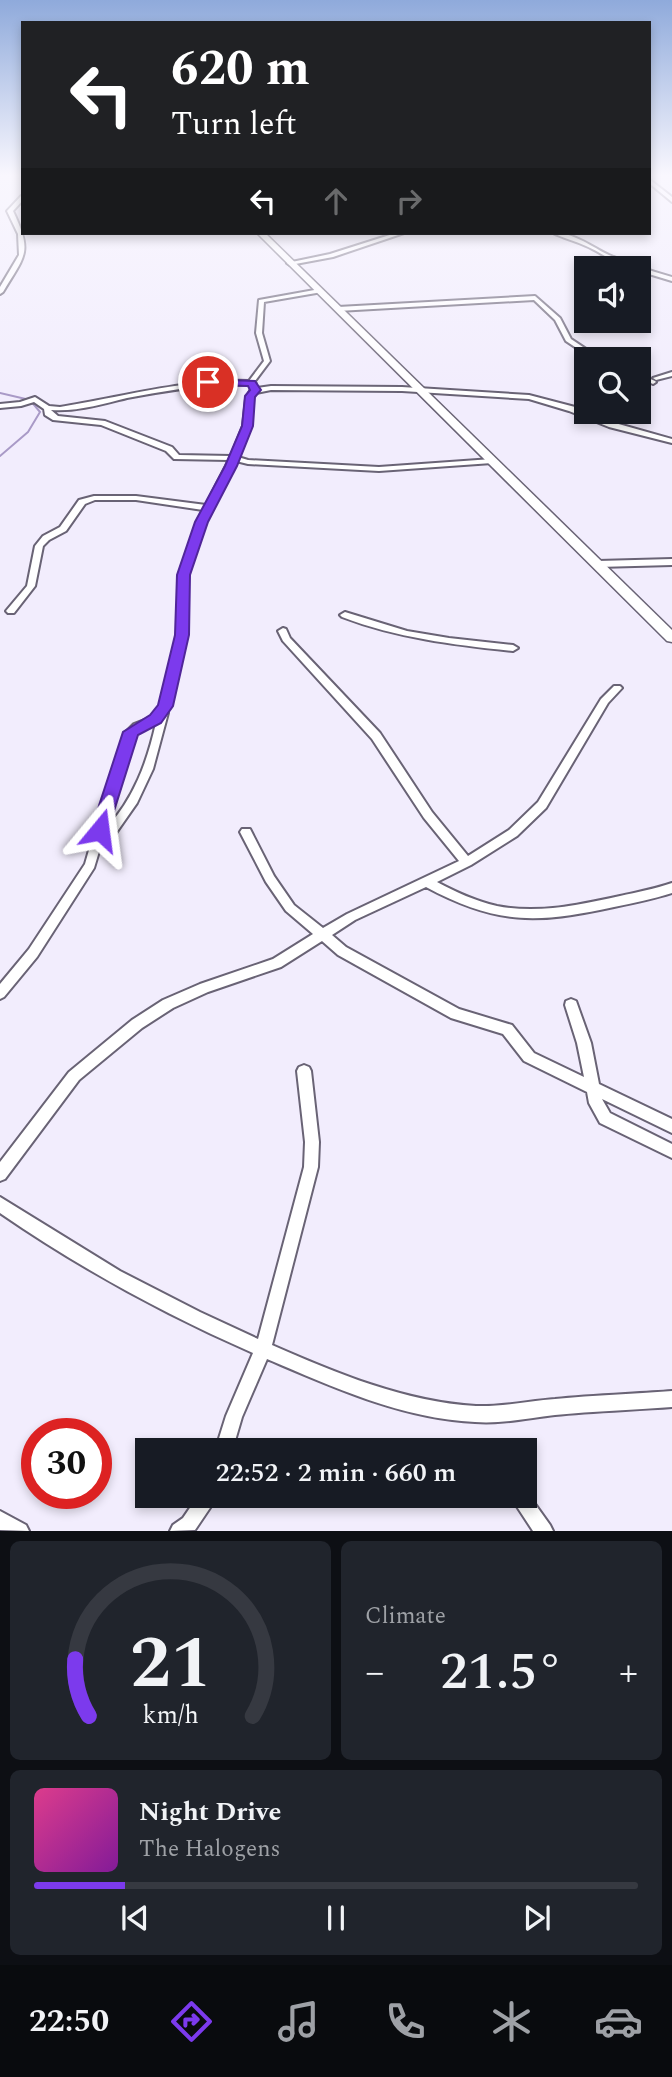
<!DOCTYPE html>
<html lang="en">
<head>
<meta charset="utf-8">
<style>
	body { margin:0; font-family:Spectral,serif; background:#20242c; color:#f1f3f6; height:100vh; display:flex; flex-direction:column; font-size:26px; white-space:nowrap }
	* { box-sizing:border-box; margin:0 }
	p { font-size:23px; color:#9ea1a6 }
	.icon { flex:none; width:38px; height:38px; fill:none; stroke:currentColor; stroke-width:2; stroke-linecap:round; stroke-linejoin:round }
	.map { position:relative; height:1531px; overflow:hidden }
	.side { display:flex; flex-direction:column; gap:10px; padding:10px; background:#0d0f14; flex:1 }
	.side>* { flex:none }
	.banner { position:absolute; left:21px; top:21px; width:630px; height:214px; border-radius:0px; box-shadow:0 4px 10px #0003; background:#202124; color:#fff; overflow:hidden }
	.buttons { position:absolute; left:574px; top:256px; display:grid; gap:14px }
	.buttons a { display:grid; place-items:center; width:77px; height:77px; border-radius:0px; background:#171b24; box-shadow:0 4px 10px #0003; font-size:35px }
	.speed { position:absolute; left:21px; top:1418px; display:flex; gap:14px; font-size:35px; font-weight:700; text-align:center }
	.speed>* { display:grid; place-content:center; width:91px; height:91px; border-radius:50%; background:#171b24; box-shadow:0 4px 10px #0003; line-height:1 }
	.speed .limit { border:10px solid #d22; background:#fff; color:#111 }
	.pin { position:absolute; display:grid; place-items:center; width:60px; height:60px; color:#fff; margin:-30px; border:4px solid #fff; border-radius:50%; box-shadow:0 2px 7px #0007 }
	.me { position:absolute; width:77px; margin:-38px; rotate:16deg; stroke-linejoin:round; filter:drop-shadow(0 0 5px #0008) }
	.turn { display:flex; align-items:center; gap:24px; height:147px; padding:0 35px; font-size:32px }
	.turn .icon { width:91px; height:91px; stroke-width:2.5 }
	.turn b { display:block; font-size:49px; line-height:60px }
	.lanes { display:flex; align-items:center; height:66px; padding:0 35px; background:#0003; justify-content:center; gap:35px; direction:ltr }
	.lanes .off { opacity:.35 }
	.big { font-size:52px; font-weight:600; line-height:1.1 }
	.side .tile { flex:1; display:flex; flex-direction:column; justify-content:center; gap:10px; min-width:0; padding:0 24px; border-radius:10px; background:#20242c }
	.side .dial { align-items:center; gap:0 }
	.dial svg { height:182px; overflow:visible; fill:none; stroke:#363941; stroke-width:7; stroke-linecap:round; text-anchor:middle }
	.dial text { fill:#f1f3f6; stroke:none }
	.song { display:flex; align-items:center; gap:21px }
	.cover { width:84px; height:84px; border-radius:10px; background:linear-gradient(135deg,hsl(330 70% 55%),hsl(290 70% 35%)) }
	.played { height:7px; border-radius:4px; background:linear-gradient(90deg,#7c3aed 15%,#363941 15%) }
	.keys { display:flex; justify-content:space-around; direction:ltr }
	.heat { display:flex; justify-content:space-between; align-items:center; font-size:38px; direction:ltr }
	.side .tiles { flex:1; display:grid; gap:10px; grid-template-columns:1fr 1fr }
	.tile:last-child { grid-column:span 2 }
	.trip { position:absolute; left:135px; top:1438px; width:402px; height:70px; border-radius:0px; background:#171b24; box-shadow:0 4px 10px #0003; font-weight:600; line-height:70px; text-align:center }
	.tab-bar { display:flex; height:112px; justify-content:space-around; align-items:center; background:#090b0e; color:#9ea1a6 }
	.tab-bar .icon { width:49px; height:49px }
	.tab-bar .current { color:#7c3aed }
	.tab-bar b { font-size:32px; color:#f1f3f6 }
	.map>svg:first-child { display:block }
</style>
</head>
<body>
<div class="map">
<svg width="672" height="1531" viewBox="0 0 672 1531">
	<rect width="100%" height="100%" fill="#f2edfd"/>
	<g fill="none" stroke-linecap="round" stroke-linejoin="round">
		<!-- stream -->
		<path stroke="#a99ac7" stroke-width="2" d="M0,393l30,7 10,12 -12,20 -28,24"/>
		<defs>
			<path id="street" d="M649,179l23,18v5l-23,-19z
				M21,196h2v4l-10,11c20,42 12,44 -10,81l-3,2v-7l19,-32 -1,-21 -11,-23z
				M396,233h8l-71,24 -43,8 -3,-2 43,-9z
				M553,233c20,-1 39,14 56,22 21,9 41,16 63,22v4l-33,-10v-3c-20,0 -36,-15 -53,-22 -11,-5 -23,-8 -33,-13z
				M320,289l2,1v2l-58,10 -2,31 8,28 -15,20 2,7 14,-2 131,1 127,8 46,12 40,16 57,16v4l-63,-16 -40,-16 -40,-12 -127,-8 -131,-1 -15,3 -4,6 -1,27 -13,31 10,3 131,7 113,-8 4,2 -4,2 -113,8 -131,-7 -12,-3 -31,61 -18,53v60l-17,71 -3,5 1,2 -15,56 -16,34 -21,30 -16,15 -6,20 -57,89 -33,40 -4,2v-15l29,-35 56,-85 23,-80 18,-52 8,-8 18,-7 8,-11 17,-71 2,-60 18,-53 6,-12 -67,-10h-41l-10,4 -19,27 -17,9 -6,6 -8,40 -21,27h-6l-2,-2 21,-25 8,-40 8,-10 17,-9 19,-27 15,-4h42l70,9 23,-45 -55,-1 -8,-8 -65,-26 -48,-5 -8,-5 -1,-6 -10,-7 -13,4 -21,2v-4l20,-2 15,-5 14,9 11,1c63,-10 124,-28 189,-26l15,-20 -8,-28 3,-33zM226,384l24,1 1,4 -5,10 -3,27 -12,30 -52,-1 -7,-8 -67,-26 -47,-5 -7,-6c25,2 52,-6 76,-12 33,-6 66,-12 99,-14zM156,723c-9,40 -22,75 -50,106l12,-45 17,-50 7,-6z
				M535,296l25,22 11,21 30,20h-8l-27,-18 -11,-21 -21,-20 -196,11 -3,-2 3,-2z
				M672,372v4l-16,4 -3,-2z
				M639,374l16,7 1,1 -3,2 -14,-6z
				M672,559v6l-74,2 -4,-3 4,-3z
				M345,612l62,19 42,7 64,7 5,3 -5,3c-59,-6 -116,-13 -171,-34l-2,-2z
				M283,628l3,1 4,9 90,95 52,79 36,44 41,-26 29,-28 63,-103 13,-13h6l2,2 -14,15 -62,105 -29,28 -46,29 -34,17c19,10 38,19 60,24 41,8 82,-1 123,-10 17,-4 35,-7 52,-13v10c-19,6 -38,10 -58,14 -78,17 -117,18 -188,-20l-71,33 -23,15 14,12 113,62 53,16 22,28 50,24 -7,-34 -12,-38 1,-4 5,-2 5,2 15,42 8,41 73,35v14l-70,-34 8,14 62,31v14l-72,-35 -11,-20 -2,-11 -63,-31 -21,-27 -52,-16 -113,-63 -16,-14 -41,26 -73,25 -35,16 -31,20 -63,52 -74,99 -5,2v-19l69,-90 63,-52 31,-20 37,-16 73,-25 40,-25 -27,-23 -20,-29 -26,-50 2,-3h8l24,47 20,29 29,23 24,-14 112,-53 -35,-43 -52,-79 -89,-98 -5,-10z
				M304,1065l5,2 2,4 8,71 -1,25 -46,178c64,28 133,57 204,61 26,1 53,-5 79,-7 39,-4 78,-5 117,-8v16c-39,3 -78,4 -117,8 -27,3 -53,9 -80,7 -72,-3 -142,-35 -208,-63l-25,58 -10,34h-17l11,-35 27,-63c-89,-39 -173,-85 -253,-140v-16l120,74 80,41 58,27 46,-172 1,-25 -8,-71 2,-4z
				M525,1490l25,35 3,6h-20l-23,-35h15z
				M198,1496h20l-23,34 -25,1 3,-6 10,-7z
				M0,1511l26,14 3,6 -29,-1z"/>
			<path id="secondary" d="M257,233h8l407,397v12l-5,-1z"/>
		</defs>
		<!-- street casing -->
		<use href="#street" stroke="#696375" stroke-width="4"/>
		<!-- secondary casing -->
		<use href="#secondary" stroke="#696375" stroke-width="3"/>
		<!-- street -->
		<use href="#street" fill="#fff" fill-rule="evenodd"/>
		<!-- secondary -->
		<use href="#secondary" fill="#fff" fill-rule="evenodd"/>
	</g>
	<!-- sky -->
	<linearGradient id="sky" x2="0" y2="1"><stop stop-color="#8faadb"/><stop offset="0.45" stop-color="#f9f7fe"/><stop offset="1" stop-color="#f9f7fe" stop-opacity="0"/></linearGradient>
	<rect width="672" height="389" fill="url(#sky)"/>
	<!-- route -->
	<path fill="#7c3aed" stroke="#51269a" stroke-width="2" d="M204,379l51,2 6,9 -6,7 -2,29 -16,40 -29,56 -18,53 -1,60 -16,71 -12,17 -23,12 -30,95 -2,4h-12l-3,-4 32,-98 27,-17 8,-10 17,-70 2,-60 18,-53 30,-56 17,-40 3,-30 5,-6 -2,-4 -40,-1 -5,-3z"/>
</svg>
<div class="buttons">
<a><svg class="icon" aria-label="sound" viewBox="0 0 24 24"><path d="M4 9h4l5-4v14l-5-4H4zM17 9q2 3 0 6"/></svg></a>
<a><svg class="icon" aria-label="search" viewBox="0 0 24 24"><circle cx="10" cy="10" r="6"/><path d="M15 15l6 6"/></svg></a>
</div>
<div class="speed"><div class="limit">30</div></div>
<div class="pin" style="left:208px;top:382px;background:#d93025"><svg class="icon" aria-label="arrive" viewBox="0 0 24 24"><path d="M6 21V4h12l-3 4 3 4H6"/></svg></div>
<svg class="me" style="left:100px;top:830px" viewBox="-20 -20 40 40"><path d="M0-17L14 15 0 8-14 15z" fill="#7c3aed" stroke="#fff" stroke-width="4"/></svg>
<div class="trip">22:52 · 2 min · 660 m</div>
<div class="banner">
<div class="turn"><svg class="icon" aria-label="left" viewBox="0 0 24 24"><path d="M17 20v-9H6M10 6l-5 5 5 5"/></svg><div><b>620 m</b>Turn left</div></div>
<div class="lanes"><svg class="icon" aria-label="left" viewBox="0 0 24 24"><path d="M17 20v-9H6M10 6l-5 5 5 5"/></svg><svg class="icon off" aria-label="ahead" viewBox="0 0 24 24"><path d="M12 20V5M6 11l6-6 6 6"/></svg><svg class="icon off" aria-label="right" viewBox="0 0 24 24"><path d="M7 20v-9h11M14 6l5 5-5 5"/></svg></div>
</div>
</div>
<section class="side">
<div class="tiles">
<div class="tile dial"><svg viewBox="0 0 100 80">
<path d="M14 69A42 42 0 1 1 86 69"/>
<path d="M14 69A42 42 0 0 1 8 44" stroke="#7c3aed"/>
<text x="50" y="56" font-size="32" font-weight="700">21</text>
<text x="50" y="72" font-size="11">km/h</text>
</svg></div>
<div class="tile"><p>Climate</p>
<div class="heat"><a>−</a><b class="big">21.5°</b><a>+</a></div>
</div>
<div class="tile">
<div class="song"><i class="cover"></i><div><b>Night Drive</b><p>The Halogens</p></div></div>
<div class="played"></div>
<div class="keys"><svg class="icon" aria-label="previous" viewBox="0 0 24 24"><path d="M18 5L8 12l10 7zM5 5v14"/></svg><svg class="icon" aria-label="pause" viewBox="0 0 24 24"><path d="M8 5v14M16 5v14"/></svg><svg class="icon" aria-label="next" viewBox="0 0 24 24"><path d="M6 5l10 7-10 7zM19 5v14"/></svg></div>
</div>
</div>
</section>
<nav class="tab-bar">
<b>22:50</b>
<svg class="icon current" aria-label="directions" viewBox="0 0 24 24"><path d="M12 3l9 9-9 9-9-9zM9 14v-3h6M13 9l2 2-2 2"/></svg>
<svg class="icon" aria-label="music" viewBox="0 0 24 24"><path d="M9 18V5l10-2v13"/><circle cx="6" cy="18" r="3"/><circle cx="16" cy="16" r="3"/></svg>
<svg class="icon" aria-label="phone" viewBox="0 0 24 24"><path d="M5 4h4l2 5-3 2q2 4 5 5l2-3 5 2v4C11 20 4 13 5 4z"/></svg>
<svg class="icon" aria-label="climate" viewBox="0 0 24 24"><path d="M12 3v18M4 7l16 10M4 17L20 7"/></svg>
<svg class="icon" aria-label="car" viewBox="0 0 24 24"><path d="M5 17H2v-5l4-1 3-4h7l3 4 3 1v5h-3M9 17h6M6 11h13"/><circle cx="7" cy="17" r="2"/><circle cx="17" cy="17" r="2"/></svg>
</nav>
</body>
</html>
